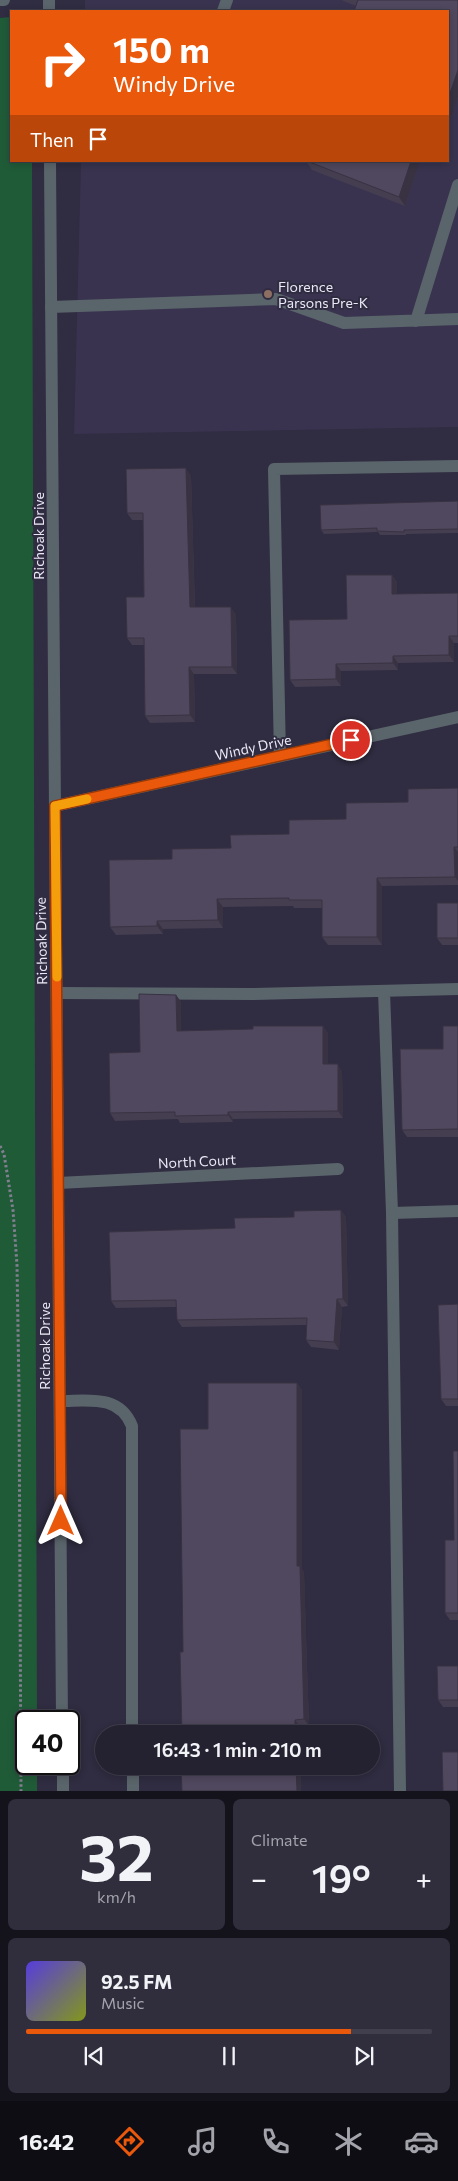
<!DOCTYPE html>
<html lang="en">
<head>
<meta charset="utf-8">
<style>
	body { margin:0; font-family:Commissioner,sans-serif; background:#302e3d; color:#f1f3f6; height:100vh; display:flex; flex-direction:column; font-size:19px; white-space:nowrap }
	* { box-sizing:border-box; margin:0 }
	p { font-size:16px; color:#a3a3ab }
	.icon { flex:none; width:28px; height:28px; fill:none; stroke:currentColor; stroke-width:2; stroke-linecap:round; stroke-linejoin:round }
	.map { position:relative; height:1791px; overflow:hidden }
	.panel { display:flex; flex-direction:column; gap:8px; padding:8px; background:#14121b; flex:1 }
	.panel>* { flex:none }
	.banner { position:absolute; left:10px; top:10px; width:439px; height:152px; border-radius:0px; box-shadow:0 2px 8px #0003,0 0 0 1px #413e4d; background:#ea580c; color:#fff; overflow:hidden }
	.speed { position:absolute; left:15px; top:1710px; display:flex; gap:10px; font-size:25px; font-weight:700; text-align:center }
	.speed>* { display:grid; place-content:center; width:65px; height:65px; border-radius:50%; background:#242131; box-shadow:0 2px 8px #0003,0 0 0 1px #413e4d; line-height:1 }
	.speed .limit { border:2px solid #111; border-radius:8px; background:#fff; color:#111 }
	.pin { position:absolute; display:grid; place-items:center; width:42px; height:42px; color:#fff; margin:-21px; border:2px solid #fff; border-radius:50%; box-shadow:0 1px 5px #0007 }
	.me { position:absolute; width:55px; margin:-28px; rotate:0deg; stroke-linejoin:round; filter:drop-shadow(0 0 4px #0008) }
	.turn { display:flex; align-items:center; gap:18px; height:105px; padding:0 20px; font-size:22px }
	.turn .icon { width:65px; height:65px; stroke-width:2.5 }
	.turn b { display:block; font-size:35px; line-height:42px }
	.then { display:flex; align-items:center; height:48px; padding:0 20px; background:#0003; gap:10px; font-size:19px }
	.big { font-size:38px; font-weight:600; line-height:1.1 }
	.panel .widget { flex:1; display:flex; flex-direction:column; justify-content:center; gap:8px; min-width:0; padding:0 18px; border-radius:8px; background:#302e3d }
	.panel .dial { align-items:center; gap:0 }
	.dial b { font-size:65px; line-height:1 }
	.song { display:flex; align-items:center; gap:15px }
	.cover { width:60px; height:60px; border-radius:8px; background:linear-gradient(135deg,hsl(250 70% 55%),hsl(70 70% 35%)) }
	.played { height:5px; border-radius:2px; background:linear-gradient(90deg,#ea580c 80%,#413e4d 80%) }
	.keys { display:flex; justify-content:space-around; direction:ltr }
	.heat { display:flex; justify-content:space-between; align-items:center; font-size:28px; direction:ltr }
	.panel .tiles { flex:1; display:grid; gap:8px; grid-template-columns:1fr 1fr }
	.widget:last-child { grid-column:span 2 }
	.trip { position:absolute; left:95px; top:1725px; width:285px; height:50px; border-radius:25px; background:#242131; box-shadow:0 2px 8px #0003,0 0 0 1px #413e4d; font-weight:600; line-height:50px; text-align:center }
	.dock { display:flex; height:80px; justify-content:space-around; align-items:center; background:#0e0d14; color:#a3a3ab }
	.dock .icon { width:35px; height:35px }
	.dock .selected { color:#ea580c }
	.dock b { font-size:22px; color:#f1f3f6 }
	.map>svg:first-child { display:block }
</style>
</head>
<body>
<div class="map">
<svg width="458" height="1791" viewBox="0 0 458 1791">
	<rect width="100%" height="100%" fill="#302c41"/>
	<!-- built -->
	<path fill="#39334f" d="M85,0h373v427l-384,7 7,-273h367v-150h-363z"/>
	<!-- green -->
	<path fill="#205b38" d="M11,17v144h21l5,1560h-11v43h11v27h-37v-1773z"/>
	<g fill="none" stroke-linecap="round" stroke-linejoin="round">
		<!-- path -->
		<path stroke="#827f90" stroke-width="3" stroke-dasharray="2.5 2.5" stroke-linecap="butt" d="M0,1146l4,8 9,56 4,55 2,126 2,400"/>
		<!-- service -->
		<path stroke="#5a656b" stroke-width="12" d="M0,0h4
			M223,11l4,-11
			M51,307l225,-8 68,24 114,-4
			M416,321l42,-136
			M280,756l-6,-287 184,-3
			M384,991l8,222 8,578
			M57,993l195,1 206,-5
			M60,1401c28,0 59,-7 72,25v308
			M133,1766v25"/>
		<!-- minor -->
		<path stroke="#5a656b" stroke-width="12" d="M55,806l403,-89
			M58,1183l280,-14
			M392,1213l66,-2"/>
		<!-- tertiary -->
		<path stroke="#5a656b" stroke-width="12" d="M49,0v11
			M50,161l12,1560
			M63,1764v27"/>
	</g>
	<!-- wall -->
	<path fill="#453e51" d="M341,0h117v97l-10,29 -92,-120z
		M306,161h114l-15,45 -93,-36z
		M191,475l4,132 41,7 1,60h-43l1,48 -45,1 -5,-7 -1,-71h-12l-5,-7 17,-41 -1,-77h-11l-5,-7z
		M458,501v32l-52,1v1h-26l-2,-3 -54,2 -3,-4z
		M392,575l5,7v12l61,-1v50h-4v19l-56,1v7l-57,1v15l-46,1 -5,-7 57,-61z
		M458,788v97l-76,1v59h-54l-6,-8v-29h-28l-1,-2 -70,1v21l-60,1v5l-47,1 -6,-8 62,-68 59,-11 58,-14 57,-15z
		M458,903v42h-16l-5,-7z
		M176,995l5,7v29l72,-2 70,-3 5,7v31l14,7 1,47 -110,1v3l-53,1 -2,-4 -63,2 -5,-8z
		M458,1026v111h-51l-5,-7 41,-81z
		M341,1210l5,7 2,89 -6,1 -3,43 -28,-3 -5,-7 1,-15 -125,2 -5,-7v-13l-61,1 -5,-7 124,-73z
		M458,1304v102h-12l-5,-7z
		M297,1383l5,7v179l2,4 5,153 -9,1 -117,-75 25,-223z
		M458,1451v169h-8l-5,-7 9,-73z
		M458,1666v41h-15l-5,-7z"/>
	<!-- shaded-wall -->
	<path fill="#383242" d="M458,70v27l-10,29v-27z
		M411,161h9l-15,45 -6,-9z
		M186,468l5,7 4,139 -5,-7z
		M392,575l5,7v19l-5,-7z
		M231,607l5,7 1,60 -5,-7z
		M449,636l5,7v19l-5,-7z
		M393,656l5,7v7l-5,-7z
		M336,664l5,7v15l-5,-7z
		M189,667l5,7 1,48 -5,-7z
		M454,847l4,5v29l-3,-4z
		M377,878l5,8v59l-5,-8z
		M217,899l6,8v21l-5,-8z
		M157,921l6,8v5l-6,-8z
		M176,995l5,7v36l-4,-7z
		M323,1026l5,7v38l-5,-7z
		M338,1064l4,7 1,47 -5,-7z
		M228,1112l5,7v3l-5,-7z
		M341,1210l5,7 2,89 -5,-7z
		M337,1299l5,8 -3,43 -5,-8z
		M297,1383l5,7v179l2,4 5,153 -5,-7 -7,-153z
		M295,1720l5,7v7h-5z
		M296,1766h5v25h-4z"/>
	<!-- building -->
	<path fill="#50485e" stroke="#383242" d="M358,0h100v70l-10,29v-88h-94z
		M307,161h104l-12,36z
		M186,468l4,139h41l1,60h-43l1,48 -45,1 -1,-78h-17l-1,-41h18l-1,-84h-16l-1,-44z
		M458,501v28l-54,1v2l-27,-1v-3l-56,2 -1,-25z
		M346,575h46v19l66,-1v43h-9v19l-56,1v7l-57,1v15l-46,1 -1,-60 58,-1z
		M458,788v59h-4l1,30 -78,1v59h-55v-37h-33v-2l-72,1 1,21 -61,1v5l-47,1 -1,-67 63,-1v-10l59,-1 -1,-13 59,-1v-14l57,-1v-16l62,-1v-13z
		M437,903h21v35h-21z
		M139,994l37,1 1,36 76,-2v-3h70v38h15v47l-110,1v3l-53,1v-4l-65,1 -1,-60 31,-1z
		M443,1026h15v103l-56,1 -2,-81h43z
		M341,1210l2,89h-6l-3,43 -28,-2 1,-22 -130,2 -1,-20 -65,1 -2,-69 126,-4 -1,-10 60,-1v-6z
		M458,1304v95h-17l-3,-94z
		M208,1383h89v183h3l4,153 -9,1v14h-113l-2,-82h3l-3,-223h28z
		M453,1451h5v162h-13v-73h9z
		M437,1666h21v34h-20z
		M442,1752h16v39h-15z
		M181,1766h115l1,25h-115z"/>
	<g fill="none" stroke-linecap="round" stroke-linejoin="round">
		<defs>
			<path id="route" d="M61,1521l-6,-715 296,-66"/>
		</defs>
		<!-- route casing -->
		<use href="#route" stroke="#983908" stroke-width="12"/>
		<!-- route -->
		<use href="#route" stroke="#ea580c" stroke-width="9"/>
		<!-- slow -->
		<path stroke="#f59e0b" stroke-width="9" d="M57,977l-2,-171 32,-7"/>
	</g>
	<!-- markers -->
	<circle fill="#8d6e63" stroke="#302c41" stroke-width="2" cx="268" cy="294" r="5"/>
	<g text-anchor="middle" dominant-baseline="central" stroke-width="4" stroke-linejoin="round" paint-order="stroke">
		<!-- poi labels -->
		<g font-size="14" fill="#eae8f5" stroke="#302c41" text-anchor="start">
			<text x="278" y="286">Florence<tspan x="278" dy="16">Parsons Pre-K</tspan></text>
		</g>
		<!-- street labels -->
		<g font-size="14" fill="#eae8f5" stroke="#302c41">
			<text transform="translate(38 536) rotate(-90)">Richoak Drive</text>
			<text transform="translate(253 747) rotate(-12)">Windy Drive</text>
			<text transform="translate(41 941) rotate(-91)">Richoak Drive</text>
			<text transform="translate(197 1161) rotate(-3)">North Court</text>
			<text transform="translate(44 1346) rotate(-90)">Richoak Drive</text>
		</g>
	</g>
</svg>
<div class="speed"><div class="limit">40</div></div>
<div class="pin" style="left:351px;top:740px;background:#d93025"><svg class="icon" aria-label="arrive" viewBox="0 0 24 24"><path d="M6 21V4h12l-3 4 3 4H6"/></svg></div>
<svg class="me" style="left:61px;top:1521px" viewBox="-20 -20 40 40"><path d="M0-17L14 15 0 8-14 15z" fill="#ea580c" stroke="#fff" stroke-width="4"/></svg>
<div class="trip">16:43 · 1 min · 210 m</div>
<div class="banner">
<div class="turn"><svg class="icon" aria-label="right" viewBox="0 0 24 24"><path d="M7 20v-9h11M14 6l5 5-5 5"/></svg><div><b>150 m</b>Windy Drive</div></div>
<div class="then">Then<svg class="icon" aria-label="arrive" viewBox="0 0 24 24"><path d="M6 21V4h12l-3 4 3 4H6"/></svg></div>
</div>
</div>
<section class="panel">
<div class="tiles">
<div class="widget dial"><b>32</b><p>km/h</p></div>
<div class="widget"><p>Climate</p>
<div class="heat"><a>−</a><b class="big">19°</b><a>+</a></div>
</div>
<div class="widget">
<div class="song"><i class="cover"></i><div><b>92.5 FM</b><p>Music</p></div></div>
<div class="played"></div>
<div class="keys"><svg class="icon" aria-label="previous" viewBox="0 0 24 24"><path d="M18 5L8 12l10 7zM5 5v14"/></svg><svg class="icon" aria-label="pause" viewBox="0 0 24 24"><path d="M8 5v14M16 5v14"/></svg><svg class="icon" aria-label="next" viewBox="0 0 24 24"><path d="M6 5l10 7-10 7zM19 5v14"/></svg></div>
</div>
</div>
</section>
<nav class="dock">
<b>16:42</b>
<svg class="icon selected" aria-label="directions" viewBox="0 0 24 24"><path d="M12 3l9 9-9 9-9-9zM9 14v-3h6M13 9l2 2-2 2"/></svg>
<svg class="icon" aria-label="music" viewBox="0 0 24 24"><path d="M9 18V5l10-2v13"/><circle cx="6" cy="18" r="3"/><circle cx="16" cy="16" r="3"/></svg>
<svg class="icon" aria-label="phone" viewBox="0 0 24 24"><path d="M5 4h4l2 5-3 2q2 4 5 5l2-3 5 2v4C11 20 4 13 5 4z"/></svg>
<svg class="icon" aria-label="climate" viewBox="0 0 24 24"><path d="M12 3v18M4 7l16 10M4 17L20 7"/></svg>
<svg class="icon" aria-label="car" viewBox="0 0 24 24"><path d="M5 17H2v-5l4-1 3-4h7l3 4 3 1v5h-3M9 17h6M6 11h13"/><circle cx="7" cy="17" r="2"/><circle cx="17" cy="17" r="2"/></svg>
</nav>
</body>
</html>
